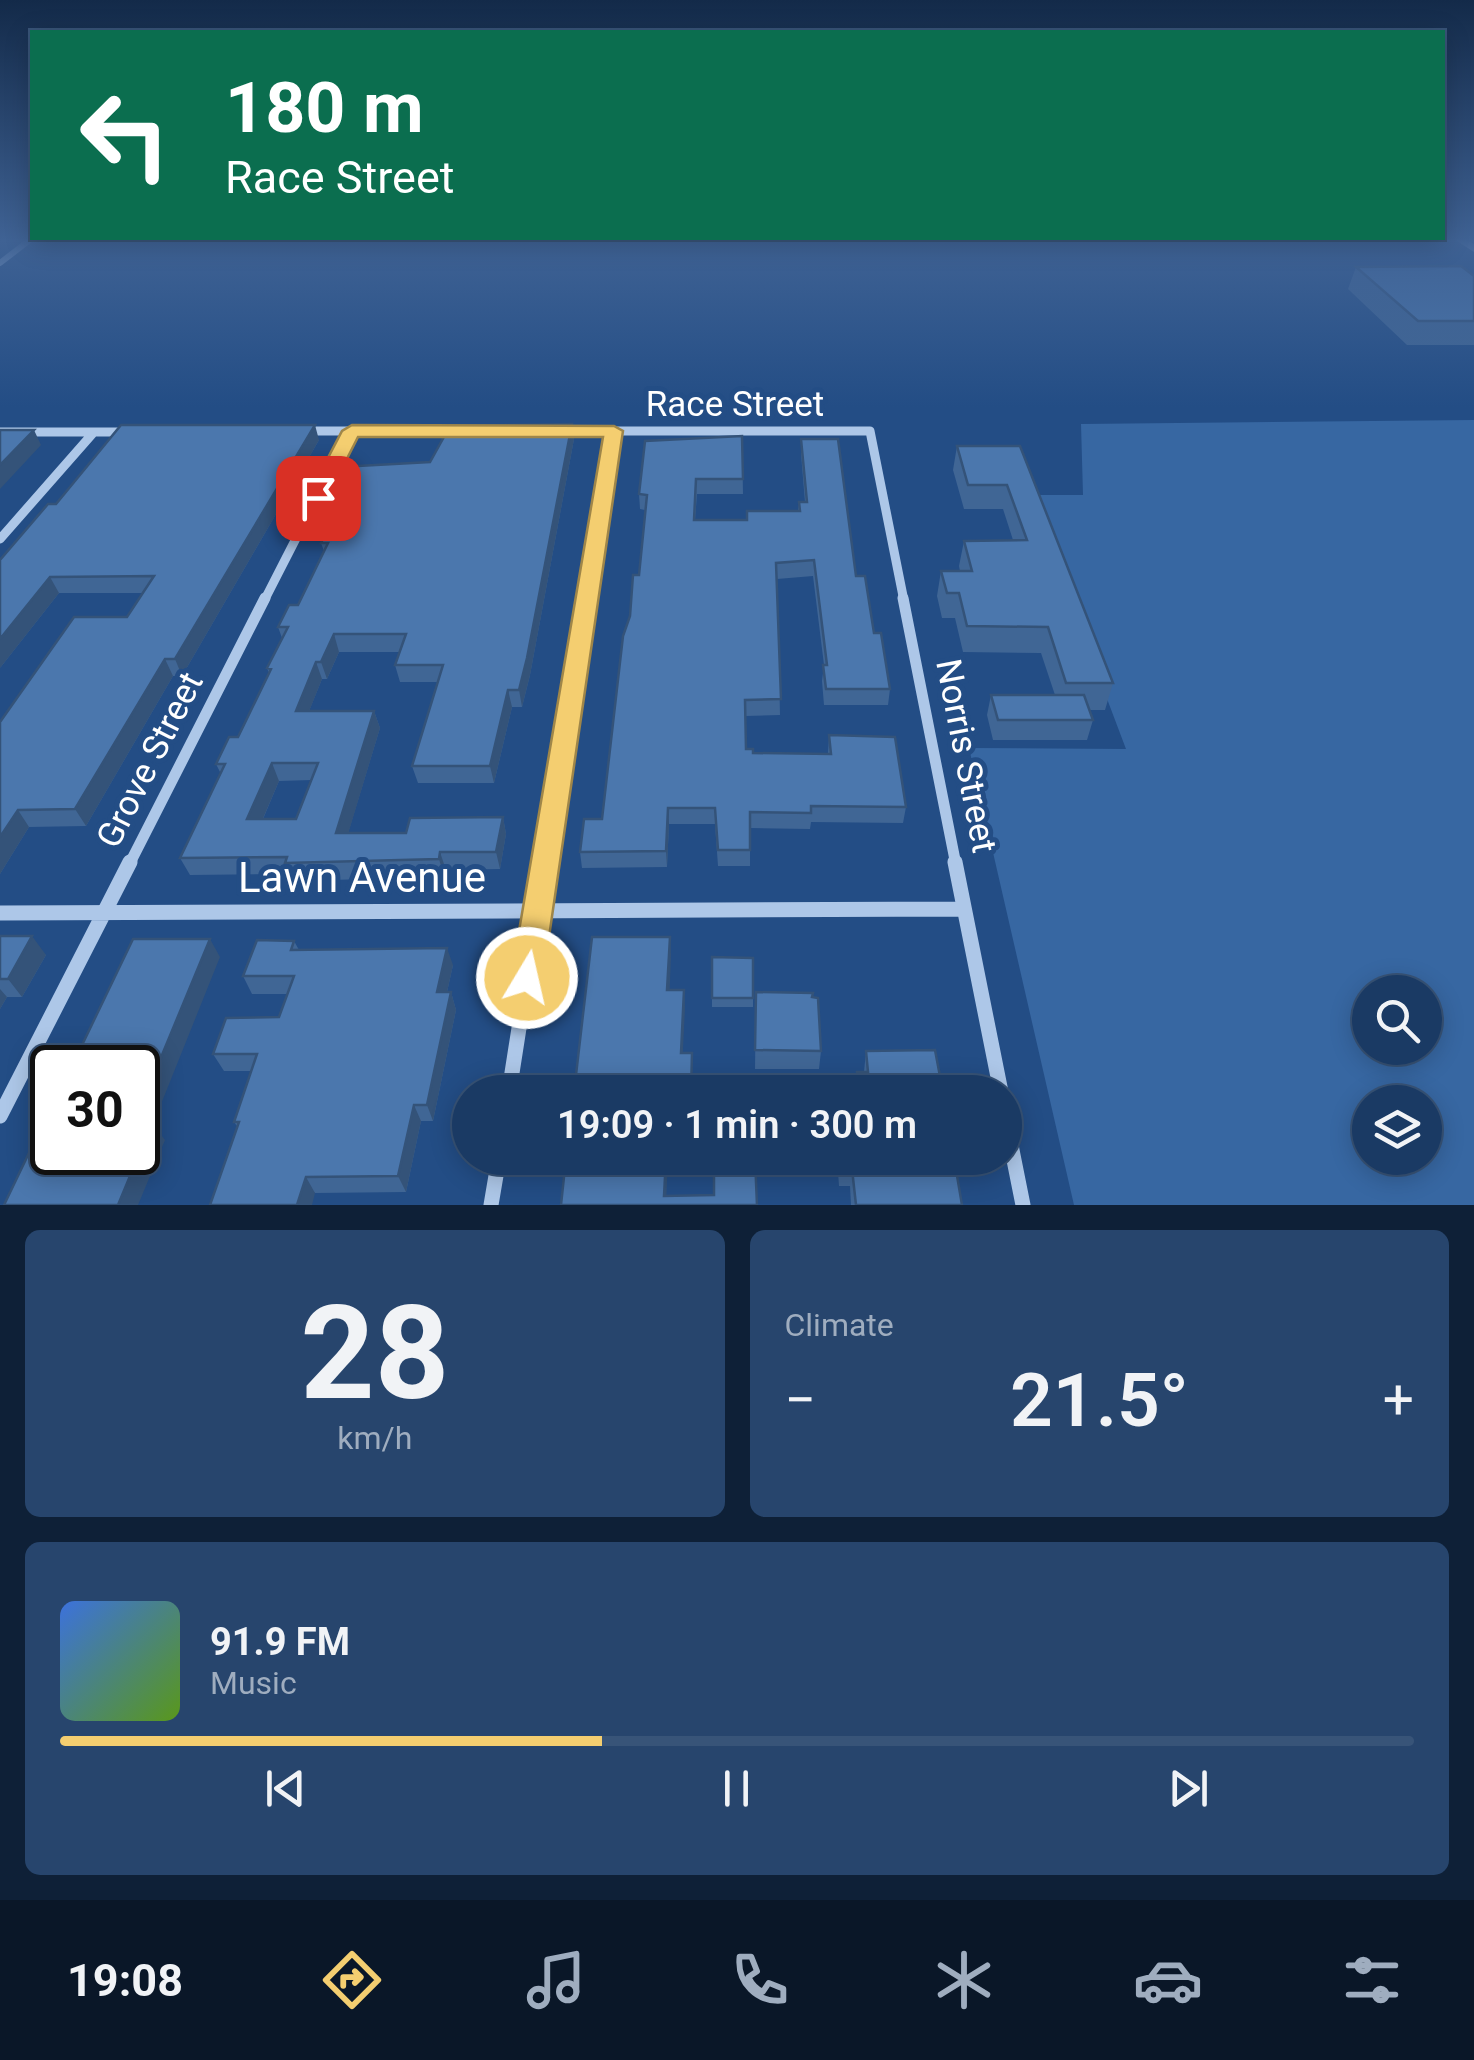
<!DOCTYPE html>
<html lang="en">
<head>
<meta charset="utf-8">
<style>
	body { margin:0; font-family:Roboto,sans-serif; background:#27456d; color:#f1f3f6; height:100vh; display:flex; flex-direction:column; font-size:38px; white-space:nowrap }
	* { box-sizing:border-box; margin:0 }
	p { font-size:32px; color:#9fadbf }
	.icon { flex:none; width:55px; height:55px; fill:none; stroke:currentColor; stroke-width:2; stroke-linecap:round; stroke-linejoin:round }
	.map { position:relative; height:1205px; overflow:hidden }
	.details { display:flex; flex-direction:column; gap:25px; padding:25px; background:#0e2037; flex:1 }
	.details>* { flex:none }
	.hud { position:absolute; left:30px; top:30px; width:1415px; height:210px; border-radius:0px; box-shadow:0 5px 25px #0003,0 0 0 2px #385478; background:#0b6e4f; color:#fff; overflow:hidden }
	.controls { position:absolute; left:1352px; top:975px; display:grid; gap:20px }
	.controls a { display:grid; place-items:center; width:90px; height:90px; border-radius:50%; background:#1a3a64; box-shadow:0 5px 25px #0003,0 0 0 2px #385478; font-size:50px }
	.speed { position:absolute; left:30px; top:1045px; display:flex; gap:20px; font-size:50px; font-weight:700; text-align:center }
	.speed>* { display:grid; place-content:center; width:130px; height:130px; border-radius:50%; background:#1a3a64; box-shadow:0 5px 25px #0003,0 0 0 2px #385478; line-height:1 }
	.speed .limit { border:5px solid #111; border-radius:15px; background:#fff; color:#111 }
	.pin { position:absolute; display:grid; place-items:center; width:85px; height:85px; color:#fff; margin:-42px; border-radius:20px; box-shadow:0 5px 15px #0006 }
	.me { position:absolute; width:110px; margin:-55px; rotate:9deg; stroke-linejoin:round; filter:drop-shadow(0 0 8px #0008) }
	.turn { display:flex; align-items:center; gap:35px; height:210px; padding:0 30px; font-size:45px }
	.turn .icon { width:130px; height:130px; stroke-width:2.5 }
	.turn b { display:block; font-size:70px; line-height:85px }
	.big { font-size:75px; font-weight:600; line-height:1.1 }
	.details .tile { flex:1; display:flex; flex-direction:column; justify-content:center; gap:15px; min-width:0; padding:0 35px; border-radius:15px; background:#27456d }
	.details .dial { align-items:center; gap:0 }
	.dial b { font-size:130px; line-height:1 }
	.song { display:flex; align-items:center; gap:30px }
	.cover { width:120px; height:120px; border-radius:15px; background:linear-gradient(135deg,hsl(220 70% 55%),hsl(90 70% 35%)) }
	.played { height:10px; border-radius:5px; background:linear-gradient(90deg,#f4ce70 40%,#385478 40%) }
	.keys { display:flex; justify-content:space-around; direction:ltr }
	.heat { display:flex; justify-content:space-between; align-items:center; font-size:55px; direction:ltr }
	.details .tiles { flex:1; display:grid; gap:25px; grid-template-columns:1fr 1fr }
	.tile:last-child { grid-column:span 2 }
	.trip { position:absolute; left:452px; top:1075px; width:570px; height:100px; border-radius:50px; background:#1a3a64; box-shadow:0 5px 25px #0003,0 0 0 2px #385478; font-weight:600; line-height:100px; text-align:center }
	.dock { display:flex; height:160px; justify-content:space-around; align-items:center; background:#0a1728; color:#9fadbf }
	.dock .icon { width:70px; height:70px }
	.dock .selected { color:#f4ce70 }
	.dock b { font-size:45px; color:#f1f3f6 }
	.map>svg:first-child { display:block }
</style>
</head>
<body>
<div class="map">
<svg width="1474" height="1205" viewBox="0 0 1474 1205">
	<rect width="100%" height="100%" fill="#234d85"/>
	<!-- green -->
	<path fill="#3767a2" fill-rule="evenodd" d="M1474,420v785h-400l-105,-457 157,1 -96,-254h53l-2,-71zM1370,992h55v56h-55zM1370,1102h55v56h-55z"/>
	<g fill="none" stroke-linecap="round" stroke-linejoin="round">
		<!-- minor-far3 -->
		<path stroke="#adc7e8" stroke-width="6" d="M0,263l31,-24"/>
		<!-- minor-far2 -->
		<path stroke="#adc7e8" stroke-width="9" d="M305,431h153
			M560,431h310l34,170
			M0,432h128
			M0,539l94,-107
			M264,601l87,-170
			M586,601l27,-170"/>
		<!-- minor-far1 -->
		<path stroke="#adc7e8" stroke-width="11" d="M903,598l53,267
			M129,865l136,-267
			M545,865l42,-267"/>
		<!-- minor -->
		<path stroke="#adc7e8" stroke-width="15" d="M955,862l46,230
			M0,913l964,-4
			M509,1092l36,-230
			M1005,1115l18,90
			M0,1116l130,-254
			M491,1205l8,-47"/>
		<!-- tertiary -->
		<path fill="#adc7e8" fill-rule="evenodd" d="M1454,239h11l9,5v8z"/>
	</g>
	<!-- wall -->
	<path fill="#406695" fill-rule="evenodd" d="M450,239h227l-226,1z
		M1356,267l118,9v69h-67l-59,-56z
		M572,424l2,15 -44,236 -8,32h-10l-18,76h-76l-6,-17 25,-84h-37l-5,-17 5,-13h-61l-12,27h-5l-13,32h65l6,17 -32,105h58l97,-16 3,17 -6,35 -54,1 -2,7 -152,4 -3,-7 -99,1 -10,-17 41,-84 -5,-10 22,-27 31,-64 -2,-5 15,-30 -4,-11 20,-22 26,-54 -3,-8 109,-81zM312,780l-16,39h-33l16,-38z
		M742,436l1,58h-46l-2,26h52l51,-9 1,-9h6l-4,-48v-15l55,137 18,57 16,56 -2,16h-64l-2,-24 2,-16 -11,-89 -36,3 3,136 -35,1 1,33 7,4 75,1 1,-19 77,72 -3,16 -92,-1 -1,7 -60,-1v38h-32l-3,-42h-46l-2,43 -85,1 -2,-16 22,-33 28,-203 9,-41 6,-65 -5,-1 -1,-15z
		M319,440l-137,236h-9l-87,150 -57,1 -29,47v-152l127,-105 16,-24h-84l-59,75 56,-164z
		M957,446h63l93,237 -8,27h-15l3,10 -6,20h-94l-6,-25 4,-20h64l-14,-42 -78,-1 -8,-34h-13l-5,-22 4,-25h19l-1,-5 5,-25 49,-1 -10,-31h-39l-11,-39z
		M0,936l46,19 -24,42h-15l-7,12z
		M294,941l5,9 154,15 -6,27h4l5,18 -23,111h-12l-15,71 -91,1 -78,-67 -3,-4 17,-51h-27l-11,-17 66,-37 8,-23h-35l-9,-18z
		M712,957l41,1v49h-41z
		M756,992l65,59 -2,18h-64z
		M866,1051l77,41h-88l2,-20h7z
		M837,1158h117l8,47h-111l-1,-19h-11z"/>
	<!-- shaded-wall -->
	<path fill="#345379" d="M572,424l2,15 -44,236 -8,32 -3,-17z
		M315,425l4,15 -137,236 -7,-17z
		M34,430l7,15 -41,44v-24z
		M50,577l9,16 -59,75v-29z
		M334,634l5,18 -12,27 -6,-17z
		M165,659l8,17 -87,150 -11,-17z
		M316,662l6,17 -20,50 -6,-18z
		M508,690l4,17 -18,76 -4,-17z
		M374,711l6,17 -37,123 -7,-18z
		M272,763l7,18 -24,56 -8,-18z
		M668,808l1,16 -2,43 -1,-16z
		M18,810l11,17 -29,47v-37z
		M503,817l3,17 -6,35 -4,-17z
		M440,852l6,18 -2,7 -5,-18z
		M32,936l14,19 -24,42 -14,-18z
		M670,937l1,18 -2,53 -2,-18z
		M210,939l10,18 -67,167 12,16 -27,65h-20l20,-76v-16z
		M447,948l6,17 -10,45 -6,-18z
		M0,989l7,8 -7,12z
		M684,990l1,18 -3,62 -1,-17z
		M451,992l5,18 -23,111 -6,-16z
		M414,1105l7,16 -15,71 -8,-16z
		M666,1158h2l-2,47 -2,-9z
		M306,1177l9,16 -3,12h-15z"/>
	<!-- building -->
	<path fill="#4b77ad" stroke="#345379" stroke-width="2.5" fill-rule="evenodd" d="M1461,266l13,10v45h-56l-62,-54z
		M572,424l-45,234 -8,32h-11l-18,76h-78l31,-101h-48l11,-31h-72l-13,28h-5l-20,49h78l-38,122h70l4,-15 93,-1 -7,35h-56l-1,7 -154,4 2,-6 -107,1 45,-94h-9l13,-27h9l33,-68 -4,-1 21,-41h-10l11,-22h9l30,-62h-7l37,-77 72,-4 20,-36zM272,763h46l-22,56h-49z
		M121,425h194l-140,234h-10l-90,150 -57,1 -18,27v-115l74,-105h53l27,-41 -104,1 -50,62v-79l48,-56h8z
		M0,430h34l-34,35z
		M742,436l1,43h-47l-2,41h53v-9h53l-1,-9h8l-6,-63h37l18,137h9l9,57h7l9,56h-64l-3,-24h4l-13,-105 -38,3 5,136 -36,1 1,49h7v4l78,1 -2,-19 66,2 11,70 -95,-1v7l-61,-1v38h-32l-3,-42h-47l-2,43 -86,1 4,-33h18l21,-183 7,-20 3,-41h6l8,-80 -8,-1 6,-53z
		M957,446h63l93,237h-47l-18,-56 -81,-1 -8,-33h-12l-6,-22h31l-8,-30 63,-1 -20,-55h-39z
		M991,695h93l9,25h-95z
		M0,936h32l-24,43h-8z
		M592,937h78l-3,53h17l-3,63h11l-1,39h-117z
		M133,939h77l-72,174v-45h-67z
		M257,940l37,1 -3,9 156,-2 -10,44h14l-24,113h-13l-16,71 -92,1 -9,28h-87l29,-83h-5l23,-68h-44l13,-36 53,-1 15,-41h-51z
		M712,957l41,1v40h-41z
		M756,992l57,1 -1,4 6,1 3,53 -66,-1z
		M935,1050l8,42h-84l-2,-20h11l-2,-21z
		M752,1079l1,13h-39v-12z
		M52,1105v47h86v-29h14l-34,82h-114z
		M566,1158h100l-2,38 50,-1v-37h41l2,47h-196z
		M841,1158h113l8,47h-106l-4,-36h-10z"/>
	<!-- sky -->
	<linearGradient id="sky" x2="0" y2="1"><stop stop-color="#132a49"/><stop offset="0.59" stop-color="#3f6294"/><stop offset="1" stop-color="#3f6294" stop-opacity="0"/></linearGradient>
	<rect width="1474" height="407" fill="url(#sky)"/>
	<!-- route -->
	<path fill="#f4ce70" stroke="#9f8649" stroke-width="2.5" d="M352,425l262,1 9,5 -80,547 -4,10 -12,4 -11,-4 -5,-10 92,-541h-245l-33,65h-15l-3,-4 35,-67z"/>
	<g text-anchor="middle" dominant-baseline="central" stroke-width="10" stroke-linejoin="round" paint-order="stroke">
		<!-- street labels -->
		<g font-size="35" fill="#fff" stroke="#234d85">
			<text x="735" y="404">Race Street</text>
			<text transform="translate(966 756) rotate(79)">Norris Street</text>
			<text transform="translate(150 760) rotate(-63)">Grove Street</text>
		</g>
		<!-- near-street labels -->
		<g font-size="42" fill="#fff" stroke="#234d85">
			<text x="362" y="877">Lawn Avenue</text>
		</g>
	</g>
</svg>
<div class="controls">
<a><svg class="icon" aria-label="search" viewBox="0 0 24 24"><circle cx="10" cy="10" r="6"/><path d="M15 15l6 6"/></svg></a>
<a><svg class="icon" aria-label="layers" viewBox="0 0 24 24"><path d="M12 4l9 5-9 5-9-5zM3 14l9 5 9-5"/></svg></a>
</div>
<div class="speed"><div class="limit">30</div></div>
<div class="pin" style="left:318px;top:498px;background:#d93025"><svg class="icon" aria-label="arrive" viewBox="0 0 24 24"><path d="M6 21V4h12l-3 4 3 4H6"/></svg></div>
<svg class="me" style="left:527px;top:978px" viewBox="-20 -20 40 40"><circle r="17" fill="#f4ce70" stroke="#fff" stroke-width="3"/><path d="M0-11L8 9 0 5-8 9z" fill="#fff"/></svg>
<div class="trip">19:09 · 1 min · 300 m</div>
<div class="hud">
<div class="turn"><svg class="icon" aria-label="left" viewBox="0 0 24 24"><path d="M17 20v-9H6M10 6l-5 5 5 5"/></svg><div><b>180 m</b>Race Street</div></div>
</div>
</div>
<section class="details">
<div class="tiles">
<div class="tile dial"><b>28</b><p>km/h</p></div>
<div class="tile"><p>Climate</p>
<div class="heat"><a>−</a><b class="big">21.5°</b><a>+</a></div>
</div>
<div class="tile">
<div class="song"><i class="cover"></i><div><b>91.9 FM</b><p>Music</p></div></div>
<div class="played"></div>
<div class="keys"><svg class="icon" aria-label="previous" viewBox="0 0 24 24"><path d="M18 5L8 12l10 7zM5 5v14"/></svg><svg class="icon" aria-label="pause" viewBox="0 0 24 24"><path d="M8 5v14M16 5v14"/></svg><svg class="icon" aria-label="next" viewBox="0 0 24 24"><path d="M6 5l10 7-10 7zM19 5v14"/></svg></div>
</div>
</div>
</section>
<nav class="dock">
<b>19:08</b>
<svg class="icon selected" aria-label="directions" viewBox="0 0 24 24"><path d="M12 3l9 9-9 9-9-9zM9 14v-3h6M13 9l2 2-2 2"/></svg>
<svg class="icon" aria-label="music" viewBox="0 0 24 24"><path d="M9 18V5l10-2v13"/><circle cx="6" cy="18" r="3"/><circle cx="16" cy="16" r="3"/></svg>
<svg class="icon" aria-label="phone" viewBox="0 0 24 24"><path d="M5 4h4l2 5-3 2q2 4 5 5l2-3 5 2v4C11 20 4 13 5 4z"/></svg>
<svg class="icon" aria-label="climate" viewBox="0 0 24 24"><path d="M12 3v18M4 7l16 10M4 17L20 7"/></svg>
<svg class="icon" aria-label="car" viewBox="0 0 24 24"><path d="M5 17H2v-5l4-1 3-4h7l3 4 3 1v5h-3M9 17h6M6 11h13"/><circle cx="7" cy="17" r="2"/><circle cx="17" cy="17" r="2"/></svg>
<svg class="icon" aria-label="filters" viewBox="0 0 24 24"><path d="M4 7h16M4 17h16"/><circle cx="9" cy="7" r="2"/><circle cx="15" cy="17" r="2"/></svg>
</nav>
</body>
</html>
